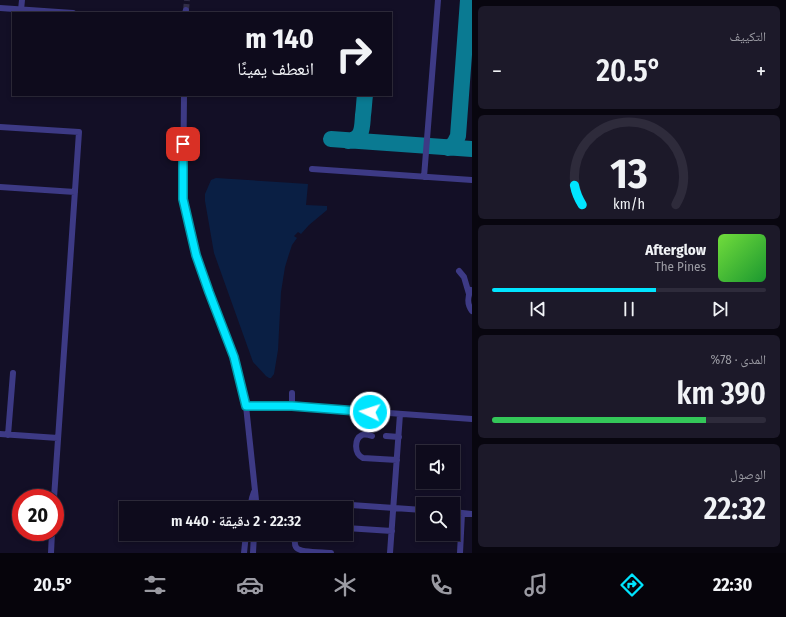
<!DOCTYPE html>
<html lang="ar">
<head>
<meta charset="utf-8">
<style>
	body { margin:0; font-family:"Fira Sans Condensed","Noto Naskh Arabic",sans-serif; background:#1c1929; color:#f1f3f6; direction:rtl; height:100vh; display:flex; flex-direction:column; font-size:15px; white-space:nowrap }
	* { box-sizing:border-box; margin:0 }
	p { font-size:13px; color:#9b9ba3 }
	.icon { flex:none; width:22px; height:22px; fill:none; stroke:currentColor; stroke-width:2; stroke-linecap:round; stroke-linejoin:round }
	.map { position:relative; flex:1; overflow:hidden; direction:ltr }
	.drawer { display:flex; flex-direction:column; gap:6px; padding:6px; background:#08060f; width:314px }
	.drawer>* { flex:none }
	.guide { position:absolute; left:12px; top:12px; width:380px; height:84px; border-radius:0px; box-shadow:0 2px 6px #0003,0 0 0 1px #2e2b3b; direction:rtl; background:#0e0b1c; color:#f1f3f6; overflow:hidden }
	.tools { position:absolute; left:416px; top:445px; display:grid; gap:8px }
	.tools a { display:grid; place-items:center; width:44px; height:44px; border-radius:0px; background:#0e0b1c; box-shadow:0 2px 6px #0003,0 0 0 1px #2e2b3b; font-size:20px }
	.speed { position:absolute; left:12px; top:489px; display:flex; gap:8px; font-size:20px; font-weight:700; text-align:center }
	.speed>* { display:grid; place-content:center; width:52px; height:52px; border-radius:50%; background:#0e0b1c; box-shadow:0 2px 6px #0003,0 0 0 1px #2e2b3b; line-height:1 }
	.speed .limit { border:6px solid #d22; background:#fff; color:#111 }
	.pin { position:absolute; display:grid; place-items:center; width:34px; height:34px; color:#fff; margin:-17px; border-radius:8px; box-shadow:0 2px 6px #0006 }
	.me { position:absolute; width:44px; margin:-22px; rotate:274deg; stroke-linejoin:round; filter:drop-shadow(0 0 3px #0008) }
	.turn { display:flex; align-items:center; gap:14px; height:84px; padding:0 12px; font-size:18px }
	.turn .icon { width:52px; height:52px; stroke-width:2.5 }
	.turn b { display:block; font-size:28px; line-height:34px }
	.big { font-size:30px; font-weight:600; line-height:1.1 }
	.drawer .widget { flex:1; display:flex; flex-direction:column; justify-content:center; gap:6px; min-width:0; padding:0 14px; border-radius:6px; background:#1c1929 }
	.drawer .dial { align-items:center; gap:0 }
	.dial svg { height:104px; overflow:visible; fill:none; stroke:#2e2b3b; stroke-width:7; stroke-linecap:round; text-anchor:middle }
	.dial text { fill:#f1f3f6; stroke:none }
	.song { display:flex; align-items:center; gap:12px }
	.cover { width:48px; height:48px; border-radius:6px; background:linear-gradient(135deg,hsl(100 70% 55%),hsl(130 70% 35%)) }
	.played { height:4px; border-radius:2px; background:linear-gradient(90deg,#00e5ff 60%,#2e2b3b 60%) }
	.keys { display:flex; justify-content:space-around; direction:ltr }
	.heat { display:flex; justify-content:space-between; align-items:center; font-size:22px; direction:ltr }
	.charge { height:6px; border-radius:3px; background:linear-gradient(90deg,#34c759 78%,#2e2b3b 0) }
	.trip { position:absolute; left:119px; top:501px; width:234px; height:40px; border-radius:0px; background:#0e0b1c; box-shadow:0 2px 6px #0003,0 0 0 1px #2e2b3b; font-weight:600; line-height:40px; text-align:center; direction:rtl }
	.tabs { display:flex; height:64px; justify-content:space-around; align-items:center; background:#06040b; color:#9b9ba3 }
	.tabs .icon { width:28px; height:28px }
	.tabs .current { color:#00e5ff }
	.tabs b { font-size:18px; color:#f1f3f6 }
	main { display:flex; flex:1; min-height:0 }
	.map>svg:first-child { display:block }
</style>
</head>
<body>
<main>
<section class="drawer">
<div class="widget"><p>التكييف</p>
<div class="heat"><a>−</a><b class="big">20.5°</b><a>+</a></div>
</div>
<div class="widget dial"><svg viewBox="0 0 100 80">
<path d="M14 69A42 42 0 1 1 86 69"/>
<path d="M14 69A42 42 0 0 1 8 54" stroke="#00e5ff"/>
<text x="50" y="56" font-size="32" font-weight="700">13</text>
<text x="50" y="72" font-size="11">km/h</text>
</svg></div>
<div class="widget">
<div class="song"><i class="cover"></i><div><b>Afterglow</b><p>The Pines</p></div></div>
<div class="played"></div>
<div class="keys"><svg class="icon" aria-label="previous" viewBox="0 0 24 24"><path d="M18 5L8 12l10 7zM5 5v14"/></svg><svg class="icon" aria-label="pause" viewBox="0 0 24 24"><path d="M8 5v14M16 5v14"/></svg><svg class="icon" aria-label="next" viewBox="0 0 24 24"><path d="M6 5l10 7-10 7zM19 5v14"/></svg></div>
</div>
<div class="widget"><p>المدى · 78%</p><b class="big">390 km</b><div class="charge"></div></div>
<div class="widget"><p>الوصول</p><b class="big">22:32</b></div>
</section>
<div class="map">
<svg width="472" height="553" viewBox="0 0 472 553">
	<rect width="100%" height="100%" fill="#130f26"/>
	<!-- water -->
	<path fill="#0a1f44" d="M216,178l92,6 -2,21 21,1v4l-18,15 -8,9 -3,-2 -4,4 3,2 -5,7 -3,9 -4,13 -4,25 -3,58 -4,24 -3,4h-2l-3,-2 -13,-14 -39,-109 -9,-52v-7l6,-14z"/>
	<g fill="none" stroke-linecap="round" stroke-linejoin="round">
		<!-- taxiway -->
		<path stroke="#0a7a92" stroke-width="16" d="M331,139l141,10
			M348,141c15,-2 14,-13 15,-26 1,-6 1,-13 2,-20
			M448,148l6,-4 4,-8 10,-136"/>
		<!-- minor-tunnel -->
		<path stroke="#312d47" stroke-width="6" stroke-dasharray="6 3" stroke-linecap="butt" d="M186,10l1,-10"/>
		<!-- minor -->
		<path stroke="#3d3a85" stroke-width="6" d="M0,8l73,5
			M21,10l1,-10
			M185,13l1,-3
			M184,95l-1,104 13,56 13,37 25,65 12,49 10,94v8
			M0,127l79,5 -25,366
			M312,169l160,11
			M424,177l14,-177
			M0,187l75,5
			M459,271l5,6 5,17
			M471,290c-4,8 -4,14 1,21
			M246,406h46l180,13
			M292,406v-13
			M0,434l58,4
			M8,435l5,-62
			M372,436c-3,-1 -7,-2 -10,-1 -8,4 -8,19 1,23l34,2
			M386,436l13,1
			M351,505l72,5
			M250,508l2,-10 2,-6
			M453,512l19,2
			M346,528l46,3
			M296,534c-1,4 -2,10 0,13 3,6 27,5 35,6
			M51,553l1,-21
			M244,553l2,-19
			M253,553l1,-19
			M390,553l10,-139
			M460,553l2,-40"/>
	</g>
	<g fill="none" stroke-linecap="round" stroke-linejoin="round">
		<defs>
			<path id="route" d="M183,144v55l13,56 13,37 25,65 12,49h46l78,6"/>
		</defs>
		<!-- route casing -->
		<use href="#route" stroke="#0095a6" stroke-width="10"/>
		<!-- route -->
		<use href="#route" stroke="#00e5ff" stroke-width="7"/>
	</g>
</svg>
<div class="tools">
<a><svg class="icon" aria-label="sound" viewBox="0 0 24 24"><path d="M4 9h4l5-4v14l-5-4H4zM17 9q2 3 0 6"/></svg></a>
<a><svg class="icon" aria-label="search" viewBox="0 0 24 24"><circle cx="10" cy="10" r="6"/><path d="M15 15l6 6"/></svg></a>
</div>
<div class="speed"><div class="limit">20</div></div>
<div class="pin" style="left:183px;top:144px;background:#d93025"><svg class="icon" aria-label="arrive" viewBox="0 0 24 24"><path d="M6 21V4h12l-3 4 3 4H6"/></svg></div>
<svg class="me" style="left:370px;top:412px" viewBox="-20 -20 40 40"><circle r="17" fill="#00e5ff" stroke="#fff" stroke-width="3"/><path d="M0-11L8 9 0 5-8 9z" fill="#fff"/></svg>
<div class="trip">22:32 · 2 دقيقة · 440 m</div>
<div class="guide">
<div class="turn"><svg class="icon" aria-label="right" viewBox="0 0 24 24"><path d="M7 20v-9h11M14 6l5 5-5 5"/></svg><div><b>140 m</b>انعطف يمينًا</div></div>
</div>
</div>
</main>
<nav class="tabs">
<b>22:30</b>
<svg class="icon current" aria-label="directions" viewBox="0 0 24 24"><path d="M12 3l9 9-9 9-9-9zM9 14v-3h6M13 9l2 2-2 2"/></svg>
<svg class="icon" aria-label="music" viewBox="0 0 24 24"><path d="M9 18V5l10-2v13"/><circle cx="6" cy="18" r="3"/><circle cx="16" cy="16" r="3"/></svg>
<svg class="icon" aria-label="phone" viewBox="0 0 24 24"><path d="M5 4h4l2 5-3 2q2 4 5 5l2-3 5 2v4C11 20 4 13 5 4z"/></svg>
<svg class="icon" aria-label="climate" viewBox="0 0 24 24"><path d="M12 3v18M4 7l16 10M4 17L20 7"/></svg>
<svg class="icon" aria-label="car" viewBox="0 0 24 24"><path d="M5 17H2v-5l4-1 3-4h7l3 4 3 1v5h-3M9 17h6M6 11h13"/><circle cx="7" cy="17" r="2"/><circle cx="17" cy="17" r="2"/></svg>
<svg class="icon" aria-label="filters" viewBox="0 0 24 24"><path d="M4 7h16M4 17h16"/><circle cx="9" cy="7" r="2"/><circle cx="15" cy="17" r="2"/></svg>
<b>20.5°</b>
</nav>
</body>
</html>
